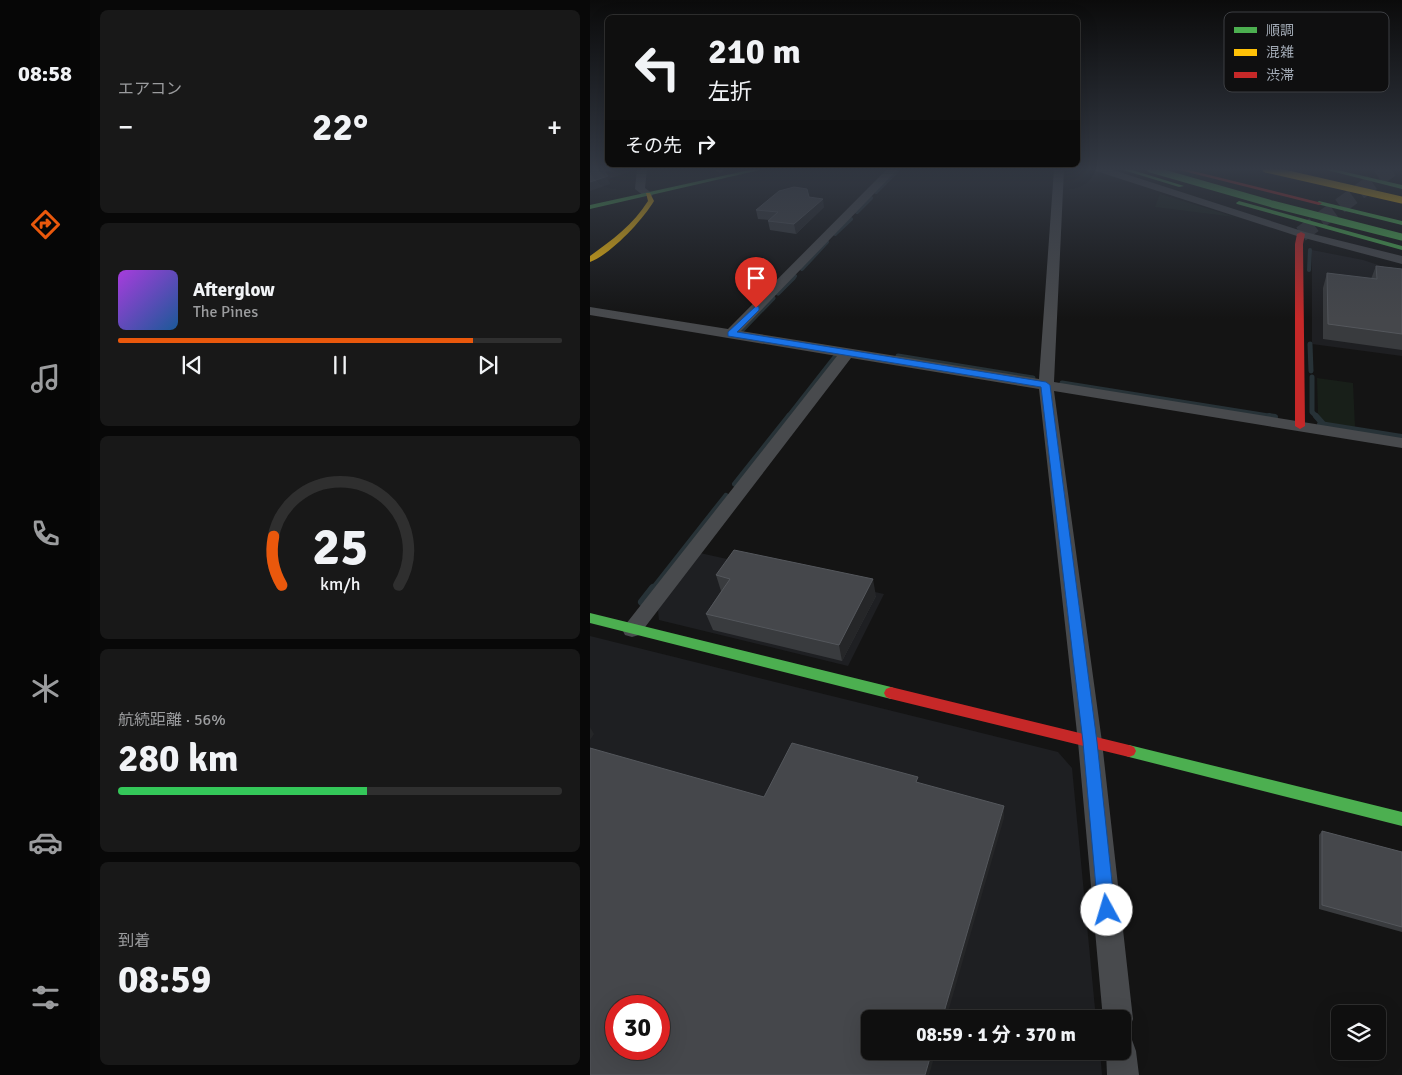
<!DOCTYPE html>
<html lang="ja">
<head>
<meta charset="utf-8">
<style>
	body { margin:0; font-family:Signika,"Noto Sans JP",sans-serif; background:#181818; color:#f1f3f6; height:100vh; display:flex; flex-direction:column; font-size:19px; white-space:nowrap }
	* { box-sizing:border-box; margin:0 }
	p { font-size:16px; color:#9b9c9e }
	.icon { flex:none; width:28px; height:28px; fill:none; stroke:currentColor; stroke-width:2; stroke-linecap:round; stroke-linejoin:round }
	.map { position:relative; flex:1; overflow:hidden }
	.panel { display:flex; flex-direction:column; gap:10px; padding:10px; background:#080808; width:500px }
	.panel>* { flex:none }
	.hud { position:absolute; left:15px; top:15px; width:475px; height:152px; border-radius:8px; box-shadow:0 5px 20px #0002,0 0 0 1px #2f2f2f; background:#0f0f0f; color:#f1f3f6; overflow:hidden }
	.controls { position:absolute; left:741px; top:1005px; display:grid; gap:10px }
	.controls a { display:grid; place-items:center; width:55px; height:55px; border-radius:8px; background:#0f0f0f; box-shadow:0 5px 20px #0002,0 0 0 1px #2f2f2f; font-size:25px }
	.speed { position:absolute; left:15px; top:995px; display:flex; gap:10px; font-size:25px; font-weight:700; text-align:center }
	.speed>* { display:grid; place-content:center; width:65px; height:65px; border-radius:50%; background:#0f0f0f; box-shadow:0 5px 20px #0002,0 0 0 1px #2f2f2f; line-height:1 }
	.speed .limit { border:8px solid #d22; background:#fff; color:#111 }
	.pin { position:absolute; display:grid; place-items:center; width:42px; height:42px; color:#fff; margin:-51px -21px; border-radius:50% 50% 50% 0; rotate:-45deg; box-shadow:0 0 5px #0007 }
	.pin .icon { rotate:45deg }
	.me { position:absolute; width:55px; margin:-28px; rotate:354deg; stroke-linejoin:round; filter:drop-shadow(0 0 4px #0008) }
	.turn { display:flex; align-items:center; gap:18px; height:105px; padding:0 20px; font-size:22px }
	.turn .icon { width:65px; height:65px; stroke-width:2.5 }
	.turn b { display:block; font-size:35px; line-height:42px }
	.then { display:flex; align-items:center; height:48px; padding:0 20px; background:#0003; gap:10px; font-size:19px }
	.big { font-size:38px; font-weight:700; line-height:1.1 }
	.panel .tile { flex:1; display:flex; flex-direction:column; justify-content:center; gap:8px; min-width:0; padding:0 18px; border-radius:8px; background:#181818 }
	.panel .dial { align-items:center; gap:0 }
	.dial svg { height:130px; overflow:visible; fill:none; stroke:#2f2f2f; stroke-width:7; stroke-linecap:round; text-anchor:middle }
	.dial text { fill:#f1f3f6; stroke:none }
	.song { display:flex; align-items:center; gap:15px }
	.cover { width:60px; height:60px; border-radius:8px; background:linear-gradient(135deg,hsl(280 70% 55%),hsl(210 70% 35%)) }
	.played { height:5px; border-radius:2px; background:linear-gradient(90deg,#ea580c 80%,#2f2f2f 80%) }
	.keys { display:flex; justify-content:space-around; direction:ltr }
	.heat { display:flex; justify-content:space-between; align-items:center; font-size:28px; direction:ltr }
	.charge { height:8px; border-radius:4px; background:linear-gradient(90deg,#34c759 56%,#2f2f2f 0) }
	.trip { position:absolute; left:271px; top:1010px; width:270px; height:50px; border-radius:8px; background:#0f0f0f; box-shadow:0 5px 20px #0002,0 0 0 1px #2f2f2f; font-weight:700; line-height:50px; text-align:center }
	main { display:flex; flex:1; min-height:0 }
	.dock { display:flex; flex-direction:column; width:90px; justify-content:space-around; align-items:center; background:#060606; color:#9b9c9e }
	.dock .icon { width:35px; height:35px }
	.dock .active { color:#ea580c }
	.dock b { font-size:22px; color:#f1f3f6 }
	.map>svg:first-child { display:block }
</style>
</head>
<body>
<main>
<nav class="dock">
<b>08:58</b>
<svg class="icon active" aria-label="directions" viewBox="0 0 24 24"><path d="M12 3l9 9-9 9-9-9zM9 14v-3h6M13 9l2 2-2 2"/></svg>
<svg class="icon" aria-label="music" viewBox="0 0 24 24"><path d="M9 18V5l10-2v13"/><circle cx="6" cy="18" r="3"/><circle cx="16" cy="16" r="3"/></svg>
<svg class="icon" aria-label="phone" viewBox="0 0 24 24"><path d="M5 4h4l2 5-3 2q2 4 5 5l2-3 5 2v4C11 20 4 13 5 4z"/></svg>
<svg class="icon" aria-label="climate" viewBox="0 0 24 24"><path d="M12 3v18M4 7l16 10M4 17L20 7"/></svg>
<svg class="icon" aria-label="car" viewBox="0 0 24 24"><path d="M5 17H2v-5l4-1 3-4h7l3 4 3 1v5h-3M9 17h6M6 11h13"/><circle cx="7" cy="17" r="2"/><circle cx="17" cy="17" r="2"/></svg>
<svg class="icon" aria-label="filters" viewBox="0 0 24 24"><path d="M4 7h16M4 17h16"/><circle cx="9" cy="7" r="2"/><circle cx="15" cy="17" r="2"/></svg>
</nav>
<section class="panel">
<div class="tile"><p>エアコン</p>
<div class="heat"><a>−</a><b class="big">22°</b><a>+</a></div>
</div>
<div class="tile">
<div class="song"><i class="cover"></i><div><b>Afterglow</b><p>The Pines</p></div></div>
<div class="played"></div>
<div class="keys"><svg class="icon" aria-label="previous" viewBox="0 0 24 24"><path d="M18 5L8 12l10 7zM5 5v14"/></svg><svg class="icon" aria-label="pause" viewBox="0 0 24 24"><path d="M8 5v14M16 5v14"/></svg><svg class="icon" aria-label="next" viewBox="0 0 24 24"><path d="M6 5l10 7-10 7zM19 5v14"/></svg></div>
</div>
<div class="tile dial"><svg viewBox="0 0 100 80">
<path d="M14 69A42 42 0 1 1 86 69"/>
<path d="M14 69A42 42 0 0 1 9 39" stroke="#ea580c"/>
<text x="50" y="56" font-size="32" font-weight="700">25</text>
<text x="50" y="72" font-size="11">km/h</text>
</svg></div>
<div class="tile"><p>航続距離 · 56%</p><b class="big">280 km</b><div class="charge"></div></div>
<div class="tile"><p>到着</p><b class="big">08:59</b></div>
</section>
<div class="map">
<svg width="812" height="1075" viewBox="0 0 812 1075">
	<rect width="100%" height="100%" fill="#141414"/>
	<!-- built -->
	<path fill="#1e1f22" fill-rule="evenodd" d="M722,250l51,10 39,13v83l-90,-12z
		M110,553l184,41 -36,72 -189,-46 -1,-10z
		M0,636l468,116 14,16 24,251h-226v32h230l2,24h-512zM26,1006h43v43h-43z"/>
	<!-- green -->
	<path fill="#181f19" d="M570,194l75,23 -80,-10z
		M727,378l36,5 2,44 -32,-5 -5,-9z"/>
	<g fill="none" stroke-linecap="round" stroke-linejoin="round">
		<!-- stream-far3 -->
		<path stroke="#273237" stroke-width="4" d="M286,192l21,-21
			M267,212l14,-14
			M245,234l16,-15
			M212,269l25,-27
			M719,270l1,-20
			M202,279l3,-3"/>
		<!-- stream-far2 -->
		<path stroke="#273237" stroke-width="5" d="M188,293l15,-15
			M151,331l32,-33
			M720,344l1,27
			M308,356l135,22
			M722,377v35l5,5
			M472,383l213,34
			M198,417l47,-60"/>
		<!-- stream-far1 -->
		<path stroke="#273237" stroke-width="6" d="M679,416l6,1
			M726,416l8,9
			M730,424l82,13
			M145,484l54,-68
			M62,590l74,-94"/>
		<!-- stream -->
		<path stroke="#273237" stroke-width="8" d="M52,602l11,-14"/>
		<!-- secondary-tunnel -->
		<path stroke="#313235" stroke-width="16" stroke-dasharray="16 8" stroke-linecap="butt" d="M711,234l90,-65"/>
		<!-- street -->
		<path fill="#484a4d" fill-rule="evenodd" d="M47,169h10l-2,19 8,6 -1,2h-8l-9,-7z
			M124,169h10l1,1 -5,3z
			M297,169h11l-157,162 298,48 15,-210h10l-10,213 348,56v10l-348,-57 48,351 31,277 -4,11 -7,2v-13h-19l-25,-277 -39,-353 -188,-31 -212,277 -7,2 -7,-2 -3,-6 215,-273 -247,-41v-8l138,22z
			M505,169h15l195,63 97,24v8l-105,-28 -201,-65z
			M532,1036l10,4 4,11 3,24h-32l-1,-24h16z"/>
		<!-- fast -->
		<path fill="#4caf50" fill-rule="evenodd" d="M164,169h10l-174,40v-4z
			M530,169h9l55,17 -5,1z
			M733,169h10l69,16v4z
			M649,201l163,45v4l-165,-46 -1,-1z
			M729,201l83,20v4l-85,-21 -1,-1z
			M0,613l301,74 5,2 2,4 -2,4 -5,2 -301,-76z
			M539,745l273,67v14l-273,-69 -5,-2 -2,-4 2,-4z"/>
		<!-- slow -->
		<path fill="#ffc107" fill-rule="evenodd" d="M56,193h4l4,8c-12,20 -43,53 -64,61v-6c22,-16 43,-31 58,-55z"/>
		<!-- jam -->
		<path fill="#c62828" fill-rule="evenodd" d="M585,169h10l137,34 -3,2z
			M711,232l4,2 -2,10 2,182 -5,3 -5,-3v-182l2,-10z
			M301,687l238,58 5,2 2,4 -2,4 -5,2 -238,-58 -5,-2 -2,-4 2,-4z"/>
		<!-- fast-bridge -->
		<path stroke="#4caf50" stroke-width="7" d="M560,169l122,35 130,33"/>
		<!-- slow-bridge -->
		<path stroke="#ffc107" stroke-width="7" d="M676,169l136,31"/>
	</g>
	<!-- wall -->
	<path fill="#393b3e" d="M219,197l15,10 -28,27 -26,-4 -2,-9 1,-1 -11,-1 -2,-9z
		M786,266l26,3v81l-79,-11v-51l4,-15 44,6z
		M126,575l160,21 -34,65 -129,-31 -7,-16 15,-23z
		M732,831l80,21v80l-83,-23v-74z"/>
	<!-- shaded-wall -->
	<path fill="#252628" d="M25,169h14l1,3 -22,7 2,5 -20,7v-9l14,-10z
		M233,199l1,8 -28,27 -2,-10z
		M283,579l3,17 -34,65 -3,-16z
		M0,727l4,7 -4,6z
		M414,806v12l-58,201h-4z
		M342,1051h4l-7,24h-4z"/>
	<!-- building -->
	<path fill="#45474b" stroke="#54575c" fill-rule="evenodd" d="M0,169h25l-11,3 4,4 -18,6z
		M204,187l13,2 2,8 14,2 -29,25 -26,-3 10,-9 -22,-2 23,-19z
		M786,266l26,3v65l-74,-10 -1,-51 50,6z
		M144,550l139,29 -34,66 -133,-31 24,-35 -14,-4z
		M202,743l126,34 -2,5 88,24 -62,213h-72v32h62l-7,24h-335v-327l174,49zM26,1006h43v43h-43z
		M732,831l80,21v75l-80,-22z"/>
	<!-- sky -->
	<linearGradient id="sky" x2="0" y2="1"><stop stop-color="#0b0b0b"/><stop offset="0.53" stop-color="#343a45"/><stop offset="1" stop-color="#343a45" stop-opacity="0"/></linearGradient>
	<rect width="812" height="319" fill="url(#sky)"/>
	<!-- route -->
	<path fill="#1a73e8" stroke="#114b97" d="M166,306l3,1v3l-22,22 309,50 4,3 47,357 18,168 -2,6 -6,2 -6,-2 -3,-6 -15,-168 -42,-355 -313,-51v-4z"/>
	<!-- legend -->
	<rect x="634" y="12" width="165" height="80" rx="8" fill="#0f0f10" stroke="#3c3e42" stroke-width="1"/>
	<rect x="644" y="27" width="23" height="6" fill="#4caf50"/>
	<rect x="644" y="49" width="23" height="7" fill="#ffc107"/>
	<rect x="644" y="72" width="23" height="6" fill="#c62828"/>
	<g font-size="14" fill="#a4acb7">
		<text x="676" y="35">順調</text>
		<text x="676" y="57">混雑</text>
		<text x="676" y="80">渋滞</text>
	</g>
</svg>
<div class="controls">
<a><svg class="icon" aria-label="layers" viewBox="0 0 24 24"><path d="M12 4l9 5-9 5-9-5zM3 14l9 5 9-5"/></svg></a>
</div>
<div class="speed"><div class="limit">30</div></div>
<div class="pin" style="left:166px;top:308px;background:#d93025"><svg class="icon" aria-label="arrive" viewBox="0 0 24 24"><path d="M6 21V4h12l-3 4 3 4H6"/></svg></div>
<svg class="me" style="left:517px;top:910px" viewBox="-20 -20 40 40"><circle r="19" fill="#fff"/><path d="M0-13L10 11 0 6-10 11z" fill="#1a73e8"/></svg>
<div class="trip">08:59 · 1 分 · 370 m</div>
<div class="hud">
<div class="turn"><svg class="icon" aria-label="left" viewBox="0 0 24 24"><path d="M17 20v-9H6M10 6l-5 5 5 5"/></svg><div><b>210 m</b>左折</div></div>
<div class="then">その先<svg class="icon" aria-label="right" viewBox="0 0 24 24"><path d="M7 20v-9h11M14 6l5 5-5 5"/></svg></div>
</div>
</div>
</main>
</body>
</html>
